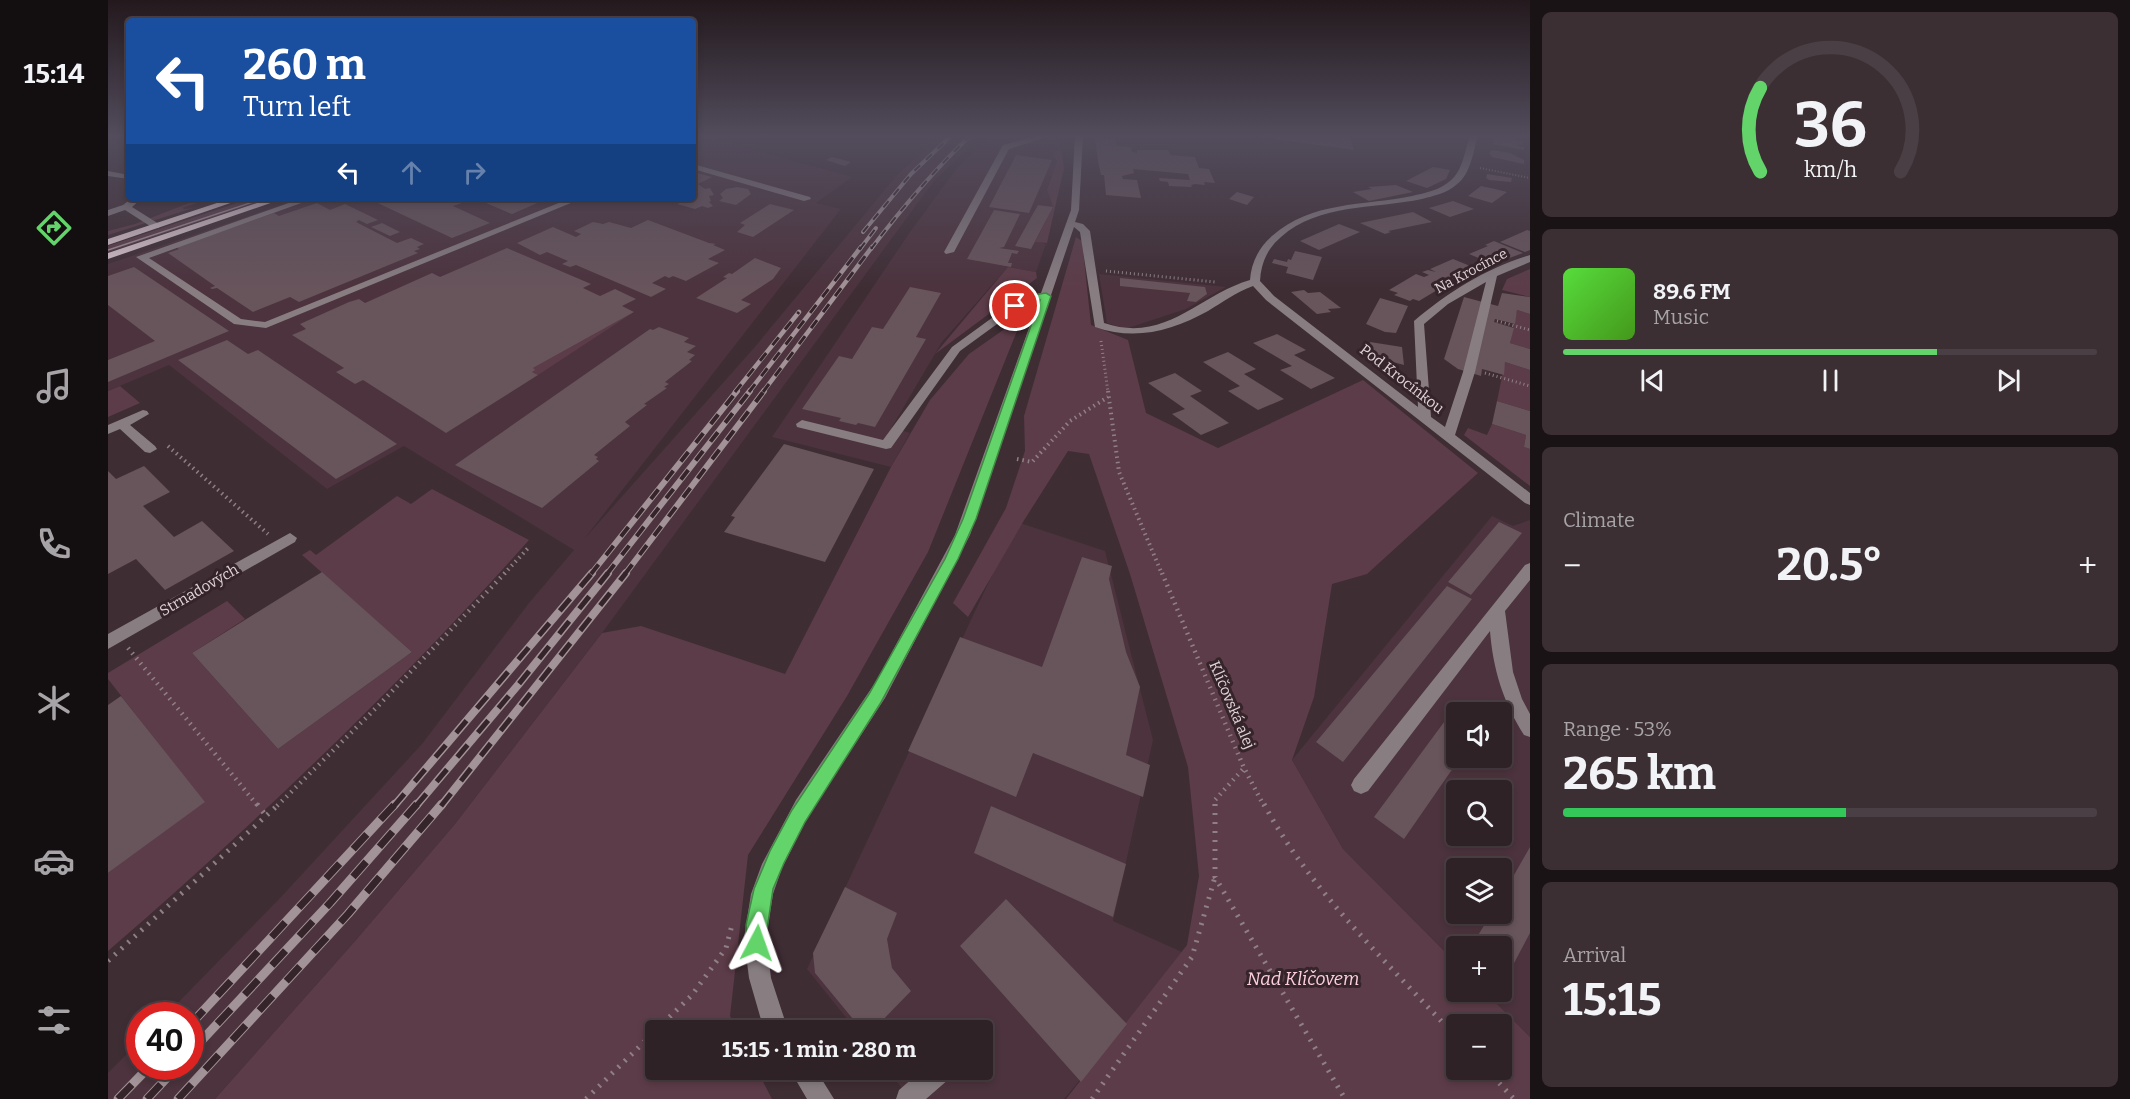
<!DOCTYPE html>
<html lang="en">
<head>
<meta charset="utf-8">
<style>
	body { margin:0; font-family:Bitter,serif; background:#3b2f33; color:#f1f3f6; height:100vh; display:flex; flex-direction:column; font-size:22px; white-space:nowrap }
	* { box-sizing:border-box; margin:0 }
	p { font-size:20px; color:#a7a4a7 }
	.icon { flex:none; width:33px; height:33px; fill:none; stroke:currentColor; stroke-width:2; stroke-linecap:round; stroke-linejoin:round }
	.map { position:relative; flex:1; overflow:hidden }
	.drawer { display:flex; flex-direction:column; gap:12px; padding:12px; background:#1a1315; width:600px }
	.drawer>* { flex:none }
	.banner { position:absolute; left:18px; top:18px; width:570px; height:183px; border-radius:6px; box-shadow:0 3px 9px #0003,0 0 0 2px #4a3f44; background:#1a4fa0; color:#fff; overflow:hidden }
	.buttons { position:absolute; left:1338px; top:702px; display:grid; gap:12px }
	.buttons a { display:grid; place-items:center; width:66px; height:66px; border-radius:6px; background:#2f2227; box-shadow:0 3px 9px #0003,0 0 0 2px #4a3f44; font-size:30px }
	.speed { position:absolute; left:18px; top:1002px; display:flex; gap:12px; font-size:30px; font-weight:700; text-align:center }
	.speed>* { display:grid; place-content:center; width:78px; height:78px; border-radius:50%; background:#2f2227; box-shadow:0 3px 9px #0003,0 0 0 2px #4a3f44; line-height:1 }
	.speed .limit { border:9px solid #d22; background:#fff; color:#111 }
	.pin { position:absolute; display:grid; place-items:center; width:51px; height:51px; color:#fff; margin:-26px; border:3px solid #fff; border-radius:50%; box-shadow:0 2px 6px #0007 }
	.me { position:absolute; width:66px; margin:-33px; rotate:4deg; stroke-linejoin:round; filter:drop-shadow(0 0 4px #0008) }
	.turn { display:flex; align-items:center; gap:21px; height:126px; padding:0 18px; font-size:27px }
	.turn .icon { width:78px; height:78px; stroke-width:2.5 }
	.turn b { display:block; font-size:42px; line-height:51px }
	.lanes { display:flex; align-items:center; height:57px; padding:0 18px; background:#0003; justify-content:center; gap:30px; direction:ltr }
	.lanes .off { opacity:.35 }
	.big { font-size:45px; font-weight:700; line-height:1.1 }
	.drawer .tile { flex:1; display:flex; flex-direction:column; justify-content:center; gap:9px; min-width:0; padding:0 21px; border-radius:9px; background:#3b2f33 }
	.drawer .dial { align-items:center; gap:0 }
	.dial svg { height:156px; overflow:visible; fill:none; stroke:#4a3f44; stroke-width:7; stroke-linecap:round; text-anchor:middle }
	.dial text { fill:#f1f3f6; stroke:none }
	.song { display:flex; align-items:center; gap:18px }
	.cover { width:72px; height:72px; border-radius:9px; background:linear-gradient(135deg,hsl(110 70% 55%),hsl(100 70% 35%)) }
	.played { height:6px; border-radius:3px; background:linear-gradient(90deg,#62d469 70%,#4a3f44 70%) }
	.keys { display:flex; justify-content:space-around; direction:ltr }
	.heat { display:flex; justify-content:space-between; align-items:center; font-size:33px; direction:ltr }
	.charge { height:9px; border-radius:4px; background:linear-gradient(90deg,#34c759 53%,#4a3f44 0) }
	.trip { position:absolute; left:537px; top:1020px; width:348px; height:60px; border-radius:6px; background:#2f2227; box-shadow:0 3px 9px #0003,0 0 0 2px #4a3f44; font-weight:700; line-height:60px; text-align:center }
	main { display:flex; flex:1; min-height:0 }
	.dock { display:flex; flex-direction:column; width:108px; justify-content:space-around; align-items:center; background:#130e10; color:#a7a4a7 }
	.dock .icon { width:42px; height:42px }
	.dock .active { color:#62d469 }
	.dock b { font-size:27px; color:#f1f3f6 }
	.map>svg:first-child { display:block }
</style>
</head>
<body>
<main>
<nav class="dock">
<b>15:14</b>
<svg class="icon active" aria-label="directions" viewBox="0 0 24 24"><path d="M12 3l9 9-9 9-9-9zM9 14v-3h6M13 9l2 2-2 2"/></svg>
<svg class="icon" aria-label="music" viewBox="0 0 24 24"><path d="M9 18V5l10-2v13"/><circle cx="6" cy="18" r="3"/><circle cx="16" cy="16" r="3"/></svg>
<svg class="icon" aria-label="phone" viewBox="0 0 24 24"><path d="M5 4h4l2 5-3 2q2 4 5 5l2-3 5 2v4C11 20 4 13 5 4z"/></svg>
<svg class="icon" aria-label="climate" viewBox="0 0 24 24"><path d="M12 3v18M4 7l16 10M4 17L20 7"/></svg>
<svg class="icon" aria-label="car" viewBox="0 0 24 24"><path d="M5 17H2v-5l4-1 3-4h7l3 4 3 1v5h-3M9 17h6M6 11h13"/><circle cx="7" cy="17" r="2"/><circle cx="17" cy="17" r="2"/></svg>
<svg class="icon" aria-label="filters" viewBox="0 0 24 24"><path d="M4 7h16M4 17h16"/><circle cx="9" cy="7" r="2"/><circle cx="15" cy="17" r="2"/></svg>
</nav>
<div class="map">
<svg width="1422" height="1099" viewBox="0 0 1422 1099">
	<rect width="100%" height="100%" fill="#3f2d34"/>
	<!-- built -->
	<path fill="#4c333d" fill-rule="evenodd" d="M585,135h8l151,42 -36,26 25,6 -256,329 169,-190 143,-173 44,-40h41l-48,46 -332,452 -147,191 -99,116 -141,159h-107v-26l31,-31 1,24h50v-50l-24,-1 116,-119 140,-152 107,-141 45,-53 -170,-104 -77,43 -158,-124 -61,26v-127l193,-66h392z
		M883,135h68l2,16h-6l-2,5 4,5 -10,29 6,17 -18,34 11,3 -10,28 -28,-5 -66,75 -50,85 18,6 -19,34 -119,-30 138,-205 47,-64z
		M991,274l127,13 -40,22 -61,20 -18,-6z
		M1384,516l21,10 17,-6v517l-45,-45h17v-46h-46v17l-113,-114 -51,-89zM1348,712h46v46h-46zM1348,790h46v46h-46zM1348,868h46v46h-46z
		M909,522l88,29 48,189 -40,181 69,31 -55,72 -63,75h-153l-24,-29h95v-40h-126l-49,-61z"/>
	<!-- green -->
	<path fill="#5c3c48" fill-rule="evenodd" d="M951,135l5,33 -17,75 -12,-1 18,-35 -6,-17 10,-29 -4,-5 2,-5h6z
		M94,198l9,4 -8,-1 -21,7 3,1 8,-1 -85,27v-4l27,-7z
		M144,198h18l-162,54v-6z
		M968,237l6,4 9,84 37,15 18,73 72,35 145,-68 115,93 -111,101 -35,10 -18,113 -22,63 51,89 113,114v29h29l45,45v62h-464l121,-154 12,-69 -11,-109 -58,-193 -41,-120 -21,-3 -45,71 -55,95 -15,-14 53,-95 19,-57 -1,-35zM1348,1024h46v46h-46z
		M900,267l28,5 1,6 -102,76z
		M1422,269v28l-28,-7 5,-11z
		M1409,310l13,4v35l-20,-6z
		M526,312l-96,63 -6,-3 1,-4z
		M915,316l-95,236 -81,144 -99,159 -18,161 8,14h-82v40h101l15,29h-557l141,-159 99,-116 147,-191 39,-7 144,48 106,-207 39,-67 39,-46z
		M1397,362l25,8v41l-33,-10z
		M12,386l20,17 -32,14v-26z
		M1384,424l34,11 -2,12 6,2v37l-66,-51 4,-7 19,7z
		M324,489l97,51c-130,146 -273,283 -421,411v-78l96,-71 -96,-123v-6l119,-72 18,18 -53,34 86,96 134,-97 -110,-97 8,-5 6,5 81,-59 14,8z"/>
	<!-- building -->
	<path fill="#68545b" d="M1139,135h80l24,3 3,12z
		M1386,137l29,4 -1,4 -4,-1 -1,2 7,1v3l-31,-6z
		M987,138l20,1 1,7 15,1 1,5 5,1v-3h31l3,5 24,2 4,11 10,1 6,14 -11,-1 1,3 -10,-1 -4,1 1,2 -23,-1 -1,-4 -8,-1 -1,-3 31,2 -2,-6 -55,-5 1,4 -12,3 1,3 14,1 4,18 -35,-3 -2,-20h-3l-3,-14z
		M1384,150l18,3 14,7v4l-32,-7 -3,-4z
		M908,155l36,5 -23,53 -40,-6z
		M724,157l19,5 -6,4 -19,-6z
		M1325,167l17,3 -4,9 -19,9 -21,-7z
		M589,173l15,4 -14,7 7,5 5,-1 4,7 -5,1 2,5 -2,1 4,4 -5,2 -6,-2 -7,3 -18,-5 5,-2 -4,-4h15v-23z
		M1379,174l25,4 -1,4 -22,-2 -3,-2z
		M1288,185l17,7 -44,9 -16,-9 19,-3 -4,-2z
		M1373,186l14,3 12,3 -15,11 -24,-7z
		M629,187l11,2 3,5 -15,11 -17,-4 4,-3 -3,-4 6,-5z
		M1129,192l17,5 -7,8 -18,-6z
		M259,198h85l10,5 -9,3 37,17 -38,15z
		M390,198h51l-37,16 -26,-11z
		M1345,201l21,8 -24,8 -21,-9z
		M209,203l13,7 15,-6 33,16 -11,4 -8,-4 -3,2 41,21 14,-5 13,6 -7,3 3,2 -6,2 4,2 -119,49 -9,-5 -37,15 -36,-24 -5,1 -2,-1 5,-2 -47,-33 11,-4 -3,-2 98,-34 5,3z
		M662,204l24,6 -41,27 -16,-5 8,-7 -5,-2z
		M930,205l15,2 -22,42 -16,-3z
		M886,210l26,4 -16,33 -5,1 20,3 -2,3 -5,-1 -4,10h4l-1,4 -44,-8z
		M1305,212l19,10 -44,9 3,1 -6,2 -25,-11z
		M540,220l61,23 7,1 -3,1 12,5 -17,9 11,4 -33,18 -13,-5 -4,2 -4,-2 -13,7 14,6 -15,8 -75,-32 -6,2 -8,-3 6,-3 -21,-9 -7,3 -23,-12 36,-16 23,10 5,-3 -7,-3 19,-9 10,2 6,-2 22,6z
		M274,223l18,9 -10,4 -19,-9z
		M1231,224l21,8 -41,18 -19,-9z
		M1419,230l3,1v19l-5,2 -25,-10z
		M1386,241l29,12 -30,11 -24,-10 19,-8 -3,-1z
		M399,248l84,36 -8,4 17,8 15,-7 21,10 -14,7 12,6 -101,56 2,2 -3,2 6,3 -92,58 -83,-53 -8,4 -19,-12 8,-4 -52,-33 14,-6 -6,-5 49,-22 10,-3 6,4 67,-30 8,4z
		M1187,251l27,6 -9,23 -27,-7 2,-6 -16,-4 2,-4 13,3 1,-3 3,1z
		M647,258l26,10 -8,11 -32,21 10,4 -14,9 -41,-15 31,-20 -4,-1 6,-4 3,1z
		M1345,259l27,11 -26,10 -11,-3 9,4 -33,20 -6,-2 -3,2 -16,-6 4,-2 -9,-3 27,-16 8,3 5,-2 -7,-3 6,-2 8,2 -6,-3z
		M26,267l95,64 -121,51v-22l47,-19 -47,-36v-29z
		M1012,278l85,9 2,7 -11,8 -9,-1 3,-8 -70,-7z
		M802,287l31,6 -25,44 10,2 -51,88 -17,-4 -2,2 -17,-4 2,-3 -39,-9 37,-53 13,3 20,-32 11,2z
		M1196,290l4,3 12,-1 21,16 -13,1 3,3 -14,2 -26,-22z
		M1394,293l28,4v17l-13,-4 -2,14 -20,-5 -1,3 20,6 -4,15 20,6v21l-25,-8 -1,13 -22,-6 -1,7 -23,-7 -14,-10 20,-62 34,9z
		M1272,298l28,8 -12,27 -11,-1 -19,-8z
		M551,327l30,11 -5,4 12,4 -9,6 8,3 -6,5 3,1 -27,21 4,2 -5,3 3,1 -23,16 3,1 -22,17 5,4 -36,29 4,2 -2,2 3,2 -57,47 -87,-43 195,-136 3,1z
		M1169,334l29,16 -12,5 41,23 -24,11 -31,-19 12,-4 -39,-23z
		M119,340l21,14 10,-4 139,94 -61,35 -158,-119z
		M1262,342l32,5 2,18 -33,-9z
		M1120,352l28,17 -12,5 40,25 -26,11 -30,-19 12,-5 -37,-24z
		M1067,373l27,18 -12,5 39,27 -28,12 -29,-21 13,-5 -37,-26z
		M1389,401l33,10v38l-6,-2 2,-12 -34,-11z
		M676,444l90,25 -49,93 -101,-30 11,-15 -4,-1z
		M36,466l26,26 -27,14 31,31 28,-16 32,30 -69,39 -29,-31 -28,15v-103l8,8z
		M1391,522l23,11 -51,62 -23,-13z
		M974,557l30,9 -3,13 17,73 14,35 -14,68 24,10 -7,32 -110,-44 -17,44 -108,-46 52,-114 82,30z
		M214,572l90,80 -134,97 -86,-96z
		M1339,586l25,13 -129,163 -27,-20z
		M13,696l84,106 -97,71v-168z
		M1342,714l6,4v40h4l-56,81 -30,-22z
		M883,806l135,58 -13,53 -139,-64z
		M1422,847v86l-17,32 -11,-9v-10h-13l-12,-9 14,-23h11v-18z
		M737,887l52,26 -10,26 5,29 19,23 -38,39h-11l-47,-57 -2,-20z
		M898,899l121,125 -46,58 -121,-136z"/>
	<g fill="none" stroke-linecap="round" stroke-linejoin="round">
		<!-- path-far4 -->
		<path stroke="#8f8085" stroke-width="2" stroke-dasharray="1 2" stroke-linecap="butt" d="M1372,168l50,10"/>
		<!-- path-far3 -->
		<path stroke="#8f8085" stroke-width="3" stroke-dasharray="1 3" stroke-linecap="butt" d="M998,271l109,11
			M1389,321l33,9
			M993,341l7,51
			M1377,373l45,13"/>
		<!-- path-far2 -->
		<path stroke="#8f8085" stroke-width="4" stroke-dasharray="1.5 4" stroke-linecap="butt" d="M1000,391l11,81 43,102
			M60,446l100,88
			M909,459l15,3 38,-41 38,-24
			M396,574l26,-28"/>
		<!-- path-far1 -->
		<path stroke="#8f8085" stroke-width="4.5" stroke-dasharray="1.5 5" stroke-linecap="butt" d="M1054,573l82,195 20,38
			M20,648l130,158
			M169,806l100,-99 128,-134
			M1107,806v-6l29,-32"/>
		<!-- path -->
		<path stroke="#8f8085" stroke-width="5" stroke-dasharray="2 7" stroke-linecap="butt" d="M149,804l10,13
			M1107,804v73l130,222
			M1156,804c46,87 126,161 192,233
			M0,961l171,-157
			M1379,1070l27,29
			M478,1099l106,-104 34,-47 6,-23
			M984,1099l100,-142 23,-80"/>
		<!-- minor -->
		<path fill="#887e82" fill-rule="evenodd" d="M933,135h13l-45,14 -55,103 -8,2 -2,-2 59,-107z
			M967,135h8l-4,75 -4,12 8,2 7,7 14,92c62,21 94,-28 146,-43 1,-17 9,-33 22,-44 39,-35 91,-30 140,-40 13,-3 28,-6 38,-15 13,-10 15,-31 20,-46h8c-5,17 -7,39 -22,50 -9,8 -23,11 -34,14 -47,10 -103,4 -141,38 -14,12 -20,26 -21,44l14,15 144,111 -4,-86c34,-29 74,-54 116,-66v7l-33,14 -22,96 -20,63 75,58v12l-5,-2 -259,-203 -13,-14c-17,6 -30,16 -45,25 -36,20 -73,30 -113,16l-15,-95 -6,-5 -104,308 -85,163 -75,115 -28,55 -9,26 -7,44 5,40 17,52h-24l-15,-52 -5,-40 7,-44 11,-30 34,-64 81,-120 78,-145 84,-235 -20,8 -59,43 -69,97 -5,1 -89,-22 -1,-3 6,-4 81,20 69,-93 59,-43 16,-8 14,-3 30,-83zM1378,282l-23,90 -18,55 -14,-10 -7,-93 24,-20z
			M585,164l117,33 1,2 -7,2 -111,-32z
			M0,171l21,4v4l-21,-3z
			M24,198h10l-10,9 27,17v4h-6l-28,-18 -17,6v-6l15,-5z
			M195,198h12l-166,60 92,61 24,3 306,-124h12l-317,130 -32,-4 -98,-67z
			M35,410l4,1 2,3 -19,11 25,21 2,3 -7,4 -5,-1 -25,-23 -12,5v-9z
			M182,533l7,5 -2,4 -187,107v-15z
			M1422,563v17l-25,31 8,61 9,27 8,15v23l-6,-2c-21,-33 -31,-66 -34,-104l-122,160 -7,3 -7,-3 -3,-6 3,-6 171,-214z
			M682,1070h26l18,29h-27z
			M814,1070h30l-3,9 -23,20h-30l3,-9z"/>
		<!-- major -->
		<path fill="#ddc9d0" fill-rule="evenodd" d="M124,198h13l-137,47v-6z
			M164,198h13l-177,61v-6z"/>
		<!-- tram -->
		<path stroke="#a29398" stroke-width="1.5" d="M0,250l157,-52"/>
		<defs>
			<path id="rail-far4" d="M755,232l48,-58 41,-39
				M752,249l16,-21
				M763,249c31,-41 63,-79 100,-114"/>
			<path id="rail-far3" d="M627,392l64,-80
				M641,392l112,-145
				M655,392l109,-145"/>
			<path id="rail-far2" d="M483,574l146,-183
				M499,574l143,-183
				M517,574l139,-183"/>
			<path id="rail-far1" d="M286,806l198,-233
				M308,806l102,-121 90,-112
				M333,806l185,-233"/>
			<path id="rail" d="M82,1025l205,-221
				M82,1053l140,-150 87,-99
				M10,1099l32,-33
				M39,1099l31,-33
				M70,1099l170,-185 94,-110"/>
		</defs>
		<!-- rail-far4 casing -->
		<use href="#rail-far4" stroke="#a29398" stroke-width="4"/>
		<!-- rail-far3 casing -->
		<use href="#rail-far3" stroke="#a29398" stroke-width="4.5"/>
		<!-- rail-far2 casing -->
		<use href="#rail-far2" stroke="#a29398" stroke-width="6"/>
		<!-- rail-far1 casing -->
		<use href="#rail-far1" stroke="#a29398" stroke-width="8"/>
		<!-- rail casing -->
		<use href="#rail" stroke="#a29398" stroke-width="9"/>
		<!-- rail-far4 -->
		<use href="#rail-far4" stroke="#35242a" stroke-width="2" stroke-dasharray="8" stroke-linecap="butt"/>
		<!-- rail-far3 -->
		<use href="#rail-far3" stroke="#35242a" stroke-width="3" stroke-dasharray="10" stroke-linecap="butt"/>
		<!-- rail-far2 -->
		<use href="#rail-far2" stroke="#35242a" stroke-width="4" stroke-dasharray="12" stroke-linecap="butt"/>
		<!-- rail-far1 -->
		<use href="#rail-far1" stroke="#35242a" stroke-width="5" stroke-dasharray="16" stroke-linecap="butt"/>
		<!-- rail -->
		<use href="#rail" stroke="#35242a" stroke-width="7" stroke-dasharray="20" stroke-linecap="butt"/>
	</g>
	<!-- sky -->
	<linearGradient id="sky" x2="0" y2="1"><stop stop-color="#23191d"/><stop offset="0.47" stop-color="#524c5c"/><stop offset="1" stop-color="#524c5c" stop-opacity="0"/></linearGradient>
	<rect width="1422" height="289" fill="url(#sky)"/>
	<!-- route -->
	<path fill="#62d469" stroke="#408a44" stroke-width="1.5" d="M938,293l5,3 -75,223 -18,40 -78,145 -75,118 -21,41 -11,26 -9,61 -7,3 -8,-3 -2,-7 -1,-18 8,-36 16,-38 22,-41 77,-116 76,-135 18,-40 77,-219h-7l-18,8 -5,-2 17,-10z"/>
	<g text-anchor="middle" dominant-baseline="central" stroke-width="6" stroke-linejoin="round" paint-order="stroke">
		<!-- far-street labels -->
		<g font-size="14" fill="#e0d4d8" stroke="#35242a">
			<text transform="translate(1363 271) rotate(-28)">Na Krocínce</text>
		</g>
		<!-- street labels -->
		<g font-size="15" fill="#e0d4d8" stroke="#35242a">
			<text transform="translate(1294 379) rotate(38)">Pod Krocínkou</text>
			<text transform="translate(91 590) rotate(-30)">Strnadových</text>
			<text transform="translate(1124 705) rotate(67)">Klíčovská alej</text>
		</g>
		<!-- near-park labels -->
		<g font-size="18" font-style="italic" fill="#fecfe0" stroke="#35242a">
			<text x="1195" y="979">Nad Klíčovem</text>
		</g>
	</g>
</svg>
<div class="buttons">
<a><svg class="icon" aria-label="sound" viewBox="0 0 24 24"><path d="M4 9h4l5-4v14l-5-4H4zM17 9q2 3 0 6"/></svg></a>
<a><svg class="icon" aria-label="search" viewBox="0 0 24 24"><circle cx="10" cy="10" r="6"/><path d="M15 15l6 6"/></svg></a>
<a><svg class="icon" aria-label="layers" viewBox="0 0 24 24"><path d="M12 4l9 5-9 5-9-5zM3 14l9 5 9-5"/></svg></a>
<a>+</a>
<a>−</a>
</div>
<div class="speed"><div class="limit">40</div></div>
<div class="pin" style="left:907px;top:306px;background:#d93025"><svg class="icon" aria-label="arrive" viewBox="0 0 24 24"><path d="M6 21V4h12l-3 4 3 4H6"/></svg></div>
<svg class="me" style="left:649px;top:943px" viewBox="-20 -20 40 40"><path d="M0-17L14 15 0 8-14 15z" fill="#62d469" stroke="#fff" stroke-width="4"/></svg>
<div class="trip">15:15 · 1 min · 280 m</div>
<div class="banner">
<div class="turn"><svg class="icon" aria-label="left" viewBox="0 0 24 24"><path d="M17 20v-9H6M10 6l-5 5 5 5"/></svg><div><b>260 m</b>Turn left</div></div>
<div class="lanes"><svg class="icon" aria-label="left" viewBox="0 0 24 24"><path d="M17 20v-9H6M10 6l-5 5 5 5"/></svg><svg class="icon off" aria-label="ahead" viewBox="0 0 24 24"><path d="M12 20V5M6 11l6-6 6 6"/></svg><svg class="icon off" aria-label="right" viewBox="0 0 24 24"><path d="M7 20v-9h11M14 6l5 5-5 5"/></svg></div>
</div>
</div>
<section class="drawer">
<div class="tile dial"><svg viewBox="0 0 100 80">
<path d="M14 69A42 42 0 1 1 86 69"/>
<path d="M14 69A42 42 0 0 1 14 26" stroke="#62d469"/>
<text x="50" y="56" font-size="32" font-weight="700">36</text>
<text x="50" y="72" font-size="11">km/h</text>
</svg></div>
<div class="tile">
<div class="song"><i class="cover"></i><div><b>89.6 FM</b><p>Music</p></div></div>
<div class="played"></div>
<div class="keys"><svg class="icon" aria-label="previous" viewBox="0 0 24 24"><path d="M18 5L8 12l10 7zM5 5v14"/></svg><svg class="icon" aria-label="pause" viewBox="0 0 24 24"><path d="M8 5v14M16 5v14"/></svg><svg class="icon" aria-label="next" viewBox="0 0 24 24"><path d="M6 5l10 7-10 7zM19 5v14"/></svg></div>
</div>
<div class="tile"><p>Climate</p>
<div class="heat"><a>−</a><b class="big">20.5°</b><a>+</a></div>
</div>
<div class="tile"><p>Range · 53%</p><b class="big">265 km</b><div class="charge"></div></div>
<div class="tile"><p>Arrival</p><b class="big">15:15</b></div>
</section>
</main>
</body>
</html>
